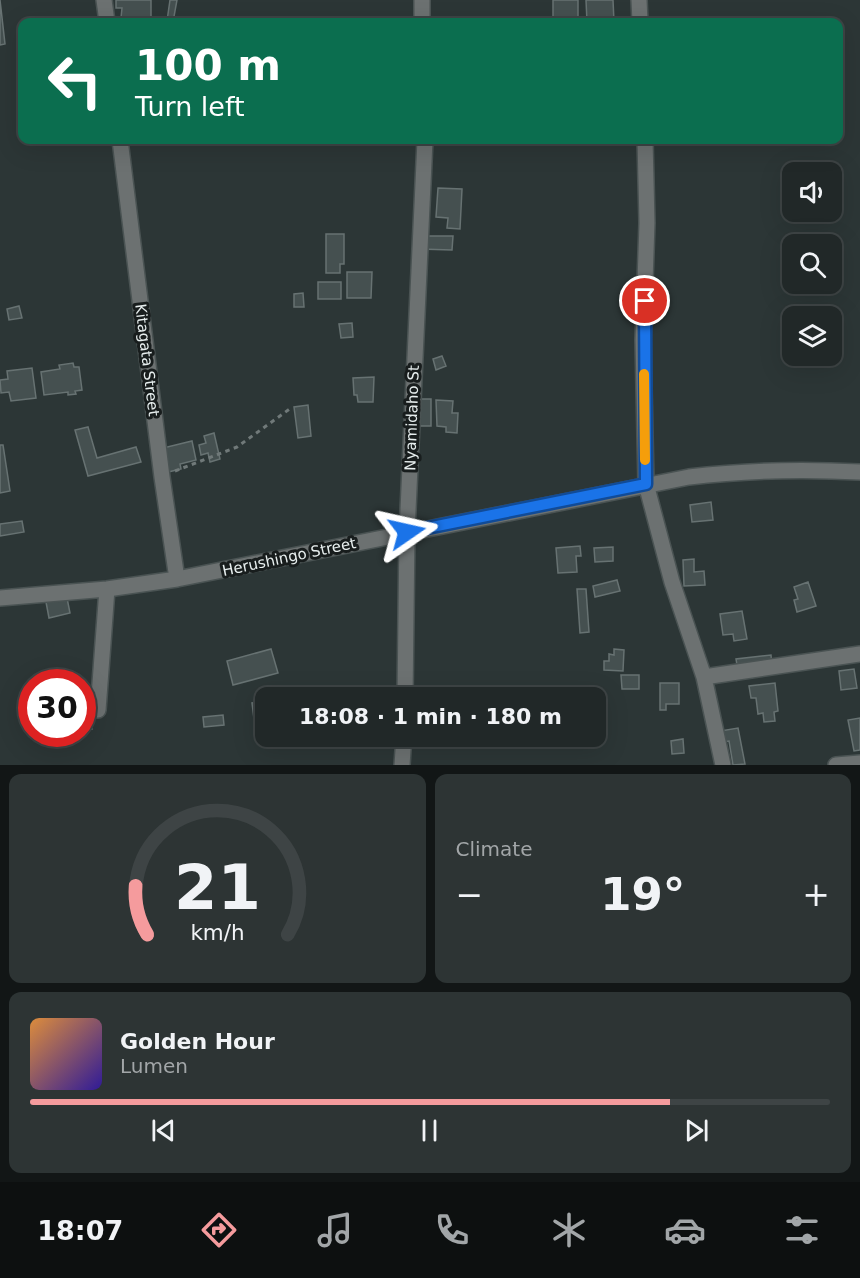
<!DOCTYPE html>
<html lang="en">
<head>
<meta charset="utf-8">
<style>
	body { margin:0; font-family:"DejaVu Sans",sans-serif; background:#2d3434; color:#f1f3f6; height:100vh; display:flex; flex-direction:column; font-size:22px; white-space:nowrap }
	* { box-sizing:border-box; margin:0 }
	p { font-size:20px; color:#a2a6a8 }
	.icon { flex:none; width:33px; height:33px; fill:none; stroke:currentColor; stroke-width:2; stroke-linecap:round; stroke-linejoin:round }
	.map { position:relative; height:765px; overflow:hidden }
	.drawer { display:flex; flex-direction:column; gap:9px; padding:9px; background:#121616; flex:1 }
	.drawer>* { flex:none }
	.top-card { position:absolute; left:18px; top:18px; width:825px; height:126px; border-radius:12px; box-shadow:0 6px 24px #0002,0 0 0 2px #3e4445; background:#0b6e4f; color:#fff; overflow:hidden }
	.fabs { position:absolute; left:782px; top:162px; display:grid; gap:12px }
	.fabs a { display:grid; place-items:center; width:60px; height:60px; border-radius:12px; background:#212828; box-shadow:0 6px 24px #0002,0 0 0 2px #3e4445; font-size:30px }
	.speed { position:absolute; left:18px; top:669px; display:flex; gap:12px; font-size:30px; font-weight:700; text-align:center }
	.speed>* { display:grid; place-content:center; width:78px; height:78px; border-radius:50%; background:#212828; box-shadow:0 6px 24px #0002,0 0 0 2px #3e4445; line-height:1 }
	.speed .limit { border:9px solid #d22; background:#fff; color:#111 }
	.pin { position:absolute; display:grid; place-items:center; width:51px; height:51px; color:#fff; margin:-26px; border:3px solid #fff; border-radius:50%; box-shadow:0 2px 6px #0007 }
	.me { position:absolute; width:66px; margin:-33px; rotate:79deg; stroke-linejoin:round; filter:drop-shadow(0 0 4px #0008) }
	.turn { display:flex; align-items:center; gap:21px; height:126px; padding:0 18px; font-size:27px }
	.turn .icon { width:78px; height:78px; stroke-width:2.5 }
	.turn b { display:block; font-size:42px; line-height:51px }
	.big { font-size:45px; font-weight:600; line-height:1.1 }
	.drawer .card { flex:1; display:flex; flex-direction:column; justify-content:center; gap:9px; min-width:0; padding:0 21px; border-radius:12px; background:#2d3434 }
	.drawer .dial { align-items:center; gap:0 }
	.dial svg { height:156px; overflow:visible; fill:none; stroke:#3e4445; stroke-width:7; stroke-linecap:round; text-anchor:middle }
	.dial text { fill:#f1f3f6; stroke:none }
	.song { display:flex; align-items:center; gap:18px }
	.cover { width:72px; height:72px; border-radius:9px; background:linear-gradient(135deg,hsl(30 70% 55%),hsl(250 70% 35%)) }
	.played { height:6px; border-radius:3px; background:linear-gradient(90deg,#f59b9d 80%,#3e4445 80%) }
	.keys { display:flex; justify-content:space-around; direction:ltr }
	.heat { display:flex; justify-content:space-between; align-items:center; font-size:33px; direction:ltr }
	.drawer .tiles { flex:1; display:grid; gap:9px; grid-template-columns:1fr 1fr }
	.card:last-child { grid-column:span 2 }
	.trip { position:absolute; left:255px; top:687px; width:351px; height:60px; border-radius:12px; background:#212828; box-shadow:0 6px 24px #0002,0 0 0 2px #3e4445; font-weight:600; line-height:60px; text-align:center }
	.tabs { display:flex; height:96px; justify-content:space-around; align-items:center; background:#0d1010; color:#a2a6a8 }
	.tabs .icon { width:42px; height:42px }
	.tabs .on { color:#f59b9d }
	.tabs b { font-size:27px; color:#f1f3f6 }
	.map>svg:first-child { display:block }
</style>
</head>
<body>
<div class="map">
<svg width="860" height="765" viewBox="0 0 860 765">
	<rect width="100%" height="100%" fill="#2c3636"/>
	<!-- building -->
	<path fill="#455050" stroke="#677272" stroke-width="1.5" d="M0,0l5,44 -5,1z
		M116,0h35v19l-30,-1 1,-10h-6z
		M170,0h7l-4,22 -6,-1z
		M553,0h25v22h-25z
		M586,0h27l1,22h-27z
		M438,188l24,1 -2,40 -13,-1 1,-10 -12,-1z
		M326,234h18v30h-4v9h-14z
		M419,236h34l-1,14 -33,-1z
		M347,272h25l-1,26h-24z
		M318,282h23v17h-23z
		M303,293l1,14h-10v-13z
		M19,306l3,12 -13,2 -2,-11z
		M352,323l1,14 -12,1 -2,-14z
		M442,356l4,10 -10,4 -3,-11z
		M73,363l1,4h5l3,23 -7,1 1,3 -8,1v-3l-24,3 -3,-23 19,-3 -1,-4z
		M32,368l4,30 -25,3 -2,-9 -8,1 -1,-13 8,-1 -1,-8z
		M374,377l-1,25h-15l-1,-7h-3l-1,-17z
		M415,399h16v27h-15z
		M436,400l17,1 -1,12h6l-1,20 -11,-1v-5l-9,-1z
		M308,405l3,31 -13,2 -4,-31z
		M88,427l9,31 39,-11 5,15 -53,14 -13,-46z
		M214,433l6,26 -10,3 -2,-9 -7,2 -2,-10 7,-2 -2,-7z
		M192,441l4,19 -16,4 1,5 -13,3 -5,-24z
		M0,445h3l7,46 -10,2z
		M711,502l2,18 -21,2 -2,-17z
		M22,521l2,11 -24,4v-12z
		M580,546l1,10h-5l1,16 -19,1 -2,-25z
		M613,547v14l-18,1 -1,-14z
		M694,559v13l10,-1 1,14 -21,1 -1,-26z
		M617,580l3,11 -25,6 -2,-11z
		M808,582l8,24 -19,6 -3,-12 4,-1 -4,-12z
		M577,589h9l3,43 -9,1z
		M67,598l3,15 -21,5 -3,-16z
		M742,611l5,28 -13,2 -1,-7 -10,1 -3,-21z
		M271,649l7,24 -45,12 -6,-24z
		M614,649l10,1 -1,21 -19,-1v-9h5v-7l5,1z
		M771,655l1,12 -34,4 -2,-12z
		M854,669l3,19 -16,2 -2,-19z
		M621,675h18v14h-17z
		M660,683h19v21h-13v6h-6z
		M775,683l3,28 -4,1 1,9 -11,1 -1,-9 -5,1 -2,-16h-5l-2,-12z
		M96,693l1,10 -15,1v-10z
		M266,701v17l-12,1 -2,-16z
		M31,707l1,12 -8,1 -2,-12z
		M85,710l7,19 -10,3v-21z
		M223,715l1,10 -20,2 -1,-10z
		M860,718v32l-6,1 -6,-31z
		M738,728l7,36 -12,1 -4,-24 -7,1 -2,-11z
		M683,739l1,14 -12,1 -1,-13z"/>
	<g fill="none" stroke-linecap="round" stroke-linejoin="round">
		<defs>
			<path id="street" d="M104,0l3,22
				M422,0v22
				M639,0l1,22
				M120,140l42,337 15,102
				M645,140l2,83 -4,117 3,144 26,98 32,95 19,88
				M0,598l107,-9 70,-10 512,-102c58,-7 113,-8 171,-5
				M704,677l156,-23
				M405,698l2,-166 18,-392
				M98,710l9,-121
				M402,765l2,-29
				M836,765l24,-2"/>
		</defs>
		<!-- street casing -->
		<use href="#street" stroke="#4a5353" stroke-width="18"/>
		<!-- path -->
		<path stroke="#707979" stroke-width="3" stroke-dasharray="4.5 4.5" stroke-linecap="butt" d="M175,471l62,-24 54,-39"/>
		<!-- street -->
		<use href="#street" stroke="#6c7171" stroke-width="15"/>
	</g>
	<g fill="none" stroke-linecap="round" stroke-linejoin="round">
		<defs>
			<path id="route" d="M407,532l239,-48 -1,-183"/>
		</defs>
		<!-- route casing -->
		<use href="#route" stroke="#114b97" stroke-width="15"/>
		<!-- route -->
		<use href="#route" stroke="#1a73e8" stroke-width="10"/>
		<!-- slow -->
		<path stroke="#f59e0b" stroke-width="10" d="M644,374l1,86"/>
	</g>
	<g text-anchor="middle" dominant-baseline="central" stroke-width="6" stroke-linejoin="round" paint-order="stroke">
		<!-- street labels -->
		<g font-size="15" fill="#e7eeee" stroke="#181d1d">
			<text transform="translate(147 360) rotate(83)">Kitagata Street</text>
			<text transform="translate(412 418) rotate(-88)">Nyamidaho St</text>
			<text transform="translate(289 557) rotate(-12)">Herushingo Street</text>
		</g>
	</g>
</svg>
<div class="fabs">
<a><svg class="icon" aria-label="sound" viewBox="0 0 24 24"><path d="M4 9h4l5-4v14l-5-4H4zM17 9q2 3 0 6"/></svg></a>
<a><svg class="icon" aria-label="search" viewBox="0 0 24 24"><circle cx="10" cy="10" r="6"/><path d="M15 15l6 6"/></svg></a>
<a><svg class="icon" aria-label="layers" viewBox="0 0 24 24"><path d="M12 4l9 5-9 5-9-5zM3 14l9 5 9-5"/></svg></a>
</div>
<div class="speed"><div class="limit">30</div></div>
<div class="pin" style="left:645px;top:301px;background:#d93025"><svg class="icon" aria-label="arrive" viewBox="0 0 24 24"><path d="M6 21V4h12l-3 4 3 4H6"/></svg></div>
<svg class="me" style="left:407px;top:532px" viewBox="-20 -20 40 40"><path d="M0-17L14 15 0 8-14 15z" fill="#1a73e8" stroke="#fff" stroke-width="4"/></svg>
<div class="trip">18:08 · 1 min · 180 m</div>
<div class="top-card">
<div class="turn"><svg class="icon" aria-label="left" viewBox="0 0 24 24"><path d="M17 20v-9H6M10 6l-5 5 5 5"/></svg><div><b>100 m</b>Turn left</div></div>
</div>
</div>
<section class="drawer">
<div class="tiles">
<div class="card dial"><svg viewBox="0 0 100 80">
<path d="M14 69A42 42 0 1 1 86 69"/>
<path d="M14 69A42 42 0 0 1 8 44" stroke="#f59b9d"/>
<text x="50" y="56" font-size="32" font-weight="700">21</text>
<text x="50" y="72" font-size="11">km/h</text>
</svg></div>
<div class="card"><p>Climate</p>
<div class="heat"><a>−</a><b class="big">19°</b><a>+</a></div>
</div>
<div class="card">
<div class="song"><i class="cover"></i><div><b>Golden Hour</b><p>Lumen</p></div></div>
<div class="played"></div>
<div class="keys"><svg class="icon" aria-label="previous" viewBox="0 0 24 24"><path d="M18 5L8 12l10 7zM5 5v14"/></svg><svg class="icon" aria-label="pause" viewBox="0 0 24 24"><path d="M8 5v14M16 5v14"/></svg><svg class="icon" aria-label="next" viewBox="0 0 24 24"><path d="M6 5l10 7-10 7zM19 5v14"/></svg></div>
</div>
</div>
</section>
<nav class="tabs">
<b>18:07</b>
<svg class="icon on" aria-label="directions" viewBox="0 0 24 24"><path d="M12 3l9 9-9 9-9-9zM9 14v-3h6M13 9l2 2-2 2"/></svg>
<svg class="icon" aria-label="music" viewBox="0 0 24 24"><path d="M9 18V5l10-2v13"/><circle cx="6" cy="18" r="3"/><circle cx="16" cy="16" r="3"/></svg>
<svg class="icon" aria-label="phone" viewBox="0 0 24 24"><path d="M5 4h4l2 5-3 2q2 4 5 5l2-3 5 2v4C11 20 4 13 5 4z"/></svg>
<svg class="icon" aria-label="climate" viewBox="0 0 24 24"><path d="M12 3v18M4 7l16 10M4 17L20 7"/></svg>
<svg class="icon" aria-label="car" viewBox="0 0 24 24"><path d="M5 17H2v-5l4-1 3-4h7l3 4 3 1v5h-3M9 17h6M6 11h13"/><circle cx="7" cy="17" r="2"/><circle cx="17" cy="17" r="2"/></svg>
<svg class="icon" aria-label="filters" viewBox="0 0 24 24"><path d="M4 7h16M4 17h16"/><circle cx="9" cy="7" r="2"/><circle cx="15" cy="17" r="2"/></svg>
</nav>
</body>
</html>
